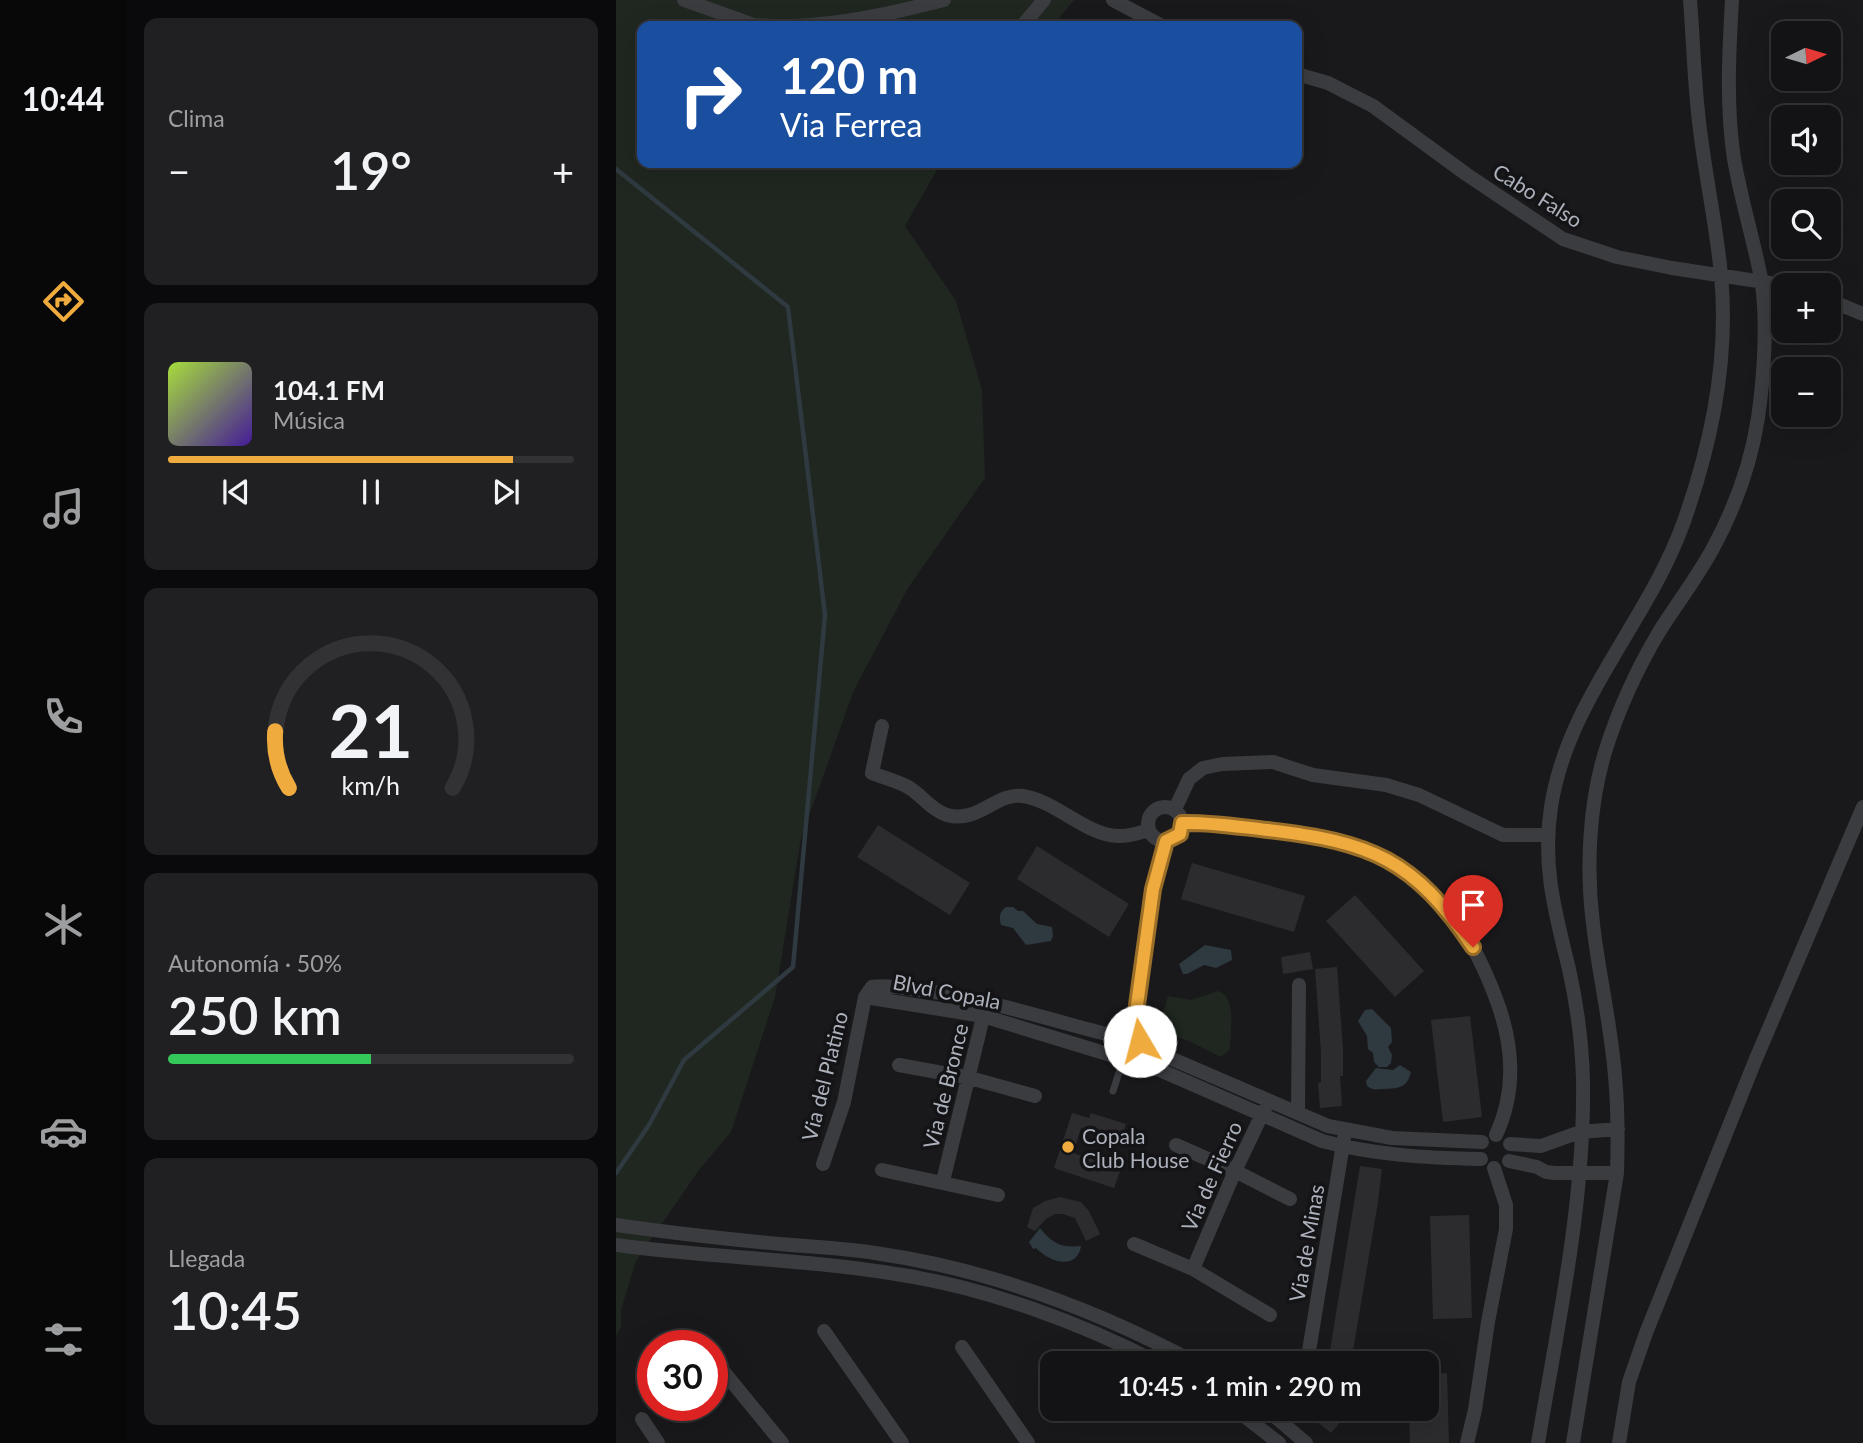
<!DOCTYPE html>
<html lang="es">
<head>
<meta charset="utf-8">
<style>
	body { margin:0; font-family:Lato,sans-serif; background:#202022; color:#f1f3f6; height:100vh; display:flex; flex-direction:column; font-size:26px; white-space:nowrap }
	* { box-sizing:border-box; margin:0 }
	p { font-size:23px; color:#9d9ea0 }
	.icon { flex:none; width:38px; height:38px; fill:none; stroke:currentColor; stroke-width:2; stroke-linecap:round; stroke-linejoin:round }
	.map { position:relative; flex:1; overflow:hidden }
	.panel { display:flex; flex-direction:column; gap:18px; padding:18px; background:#0a0a0c; width:490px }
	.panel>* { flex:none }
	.guide { position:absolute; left:21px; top:21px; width:665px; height:147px; border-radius:14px; box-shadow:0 7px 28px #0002,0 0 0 2px #323234; background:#1a4fa0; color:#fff; overflow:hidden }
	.needle { width:46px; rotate:85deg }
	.fabs { position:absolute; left:1155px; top:21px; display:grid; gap:14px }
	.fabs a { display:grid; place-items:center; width:70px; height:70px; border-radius:14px; background:#131315; box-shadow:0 7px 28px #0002,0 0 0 2px #323234; font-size:35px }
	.speed { position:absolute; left:21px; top:1330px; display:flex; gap:14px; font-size:35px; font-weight:700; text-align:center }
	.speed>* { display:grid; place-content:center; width:91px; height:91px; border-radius:50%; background:#131315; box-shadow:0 7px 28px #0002,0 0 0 2px #323234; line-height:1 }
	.speed .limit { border:10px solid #d22; background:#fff; color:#111 }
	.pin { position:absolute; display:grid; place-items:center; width:60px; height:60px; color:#fff; margin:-72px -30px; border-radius:50% 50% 50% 0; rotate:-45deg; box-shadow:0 0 7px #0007 }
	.pin .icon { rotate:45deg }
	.me { position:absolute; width:77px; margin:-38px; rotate:352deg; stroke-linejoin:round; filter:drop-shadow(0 0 5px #0008) }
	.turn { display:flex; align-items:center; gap:24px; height:147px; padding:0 28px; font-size:32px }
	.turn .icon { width:91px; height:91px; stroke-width:2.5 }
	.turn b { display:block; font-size:49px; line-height:60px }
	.big { font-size:52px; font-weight:600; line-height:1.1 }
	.panel .widget { flex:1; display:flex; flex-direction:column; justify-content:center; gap:10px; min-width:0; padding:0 24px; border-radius:14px; background:#202022 }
	.panel .dial { align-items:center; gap:0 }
	.dial svg { height:182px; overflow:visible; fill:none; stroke:#323234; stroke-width:7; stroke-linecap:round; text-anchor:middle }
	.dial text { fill:#f1f3f6; stroke:none }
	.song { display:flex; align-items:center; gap:21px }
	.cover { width:84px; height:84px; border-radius:10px; background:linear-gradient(135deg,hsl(80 70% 55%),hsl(260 70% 35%)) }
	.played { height:7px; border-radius:4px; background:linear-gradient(90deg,#efab3e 85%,#323234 85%) }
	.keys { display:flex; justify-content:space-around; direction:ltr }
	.heat { display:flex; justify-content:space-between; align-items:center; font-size:38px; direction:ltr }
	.charge { height:10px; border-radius:5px; background:linear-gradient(90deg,#34c759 50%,#323234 0) }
	.trip { position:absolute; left:424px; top:1351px; width:399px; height:70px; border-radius:14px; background:#131315; box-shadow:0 7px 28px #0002,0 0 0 2px #323234; font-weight:600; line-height:70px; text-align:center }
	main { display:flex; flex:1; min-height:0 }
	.menu { display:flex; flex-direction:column; width:126px; justify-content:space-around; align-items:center; background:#080808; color:#9d9ea0 }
	.menu .icon { width:49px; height:49px }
	.menu .on { color:#efab3e }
	.menu b { font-size:32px; color:#f1f3f6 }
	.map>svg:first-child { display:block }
</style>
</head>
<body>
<main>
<nav class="menu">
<b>10:44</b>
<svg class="icon on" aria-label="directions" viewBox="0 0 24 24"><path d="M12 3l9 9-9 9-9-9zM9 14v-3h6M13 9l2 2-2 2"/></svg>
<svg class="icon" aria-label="music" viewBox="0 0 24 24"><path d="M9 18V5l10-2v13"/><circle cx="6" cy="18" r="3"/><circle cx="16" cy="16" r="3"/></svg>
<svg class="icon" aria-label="phone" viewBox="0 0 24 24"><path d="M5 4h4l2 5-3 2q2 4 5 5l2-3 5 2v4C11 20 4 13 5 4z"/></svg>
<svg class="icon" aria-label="climate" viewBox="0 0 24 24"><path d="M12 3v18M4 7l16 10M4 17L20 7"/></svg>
<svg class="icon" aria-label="car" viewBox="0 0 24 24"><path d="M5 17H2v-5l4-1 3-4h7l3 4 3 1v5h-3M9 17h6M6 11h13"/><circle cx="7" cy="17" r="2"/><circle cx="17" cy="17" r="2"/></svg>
<svg class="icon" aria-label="filters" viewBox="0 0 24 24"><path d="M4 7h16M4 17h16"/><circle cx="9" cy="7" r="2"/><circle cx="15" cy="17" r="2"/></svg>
</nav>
<section class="panel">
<div class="widget"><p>Clima</p>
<div class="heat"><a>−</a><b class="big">19°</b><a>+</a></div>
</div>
<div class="widget">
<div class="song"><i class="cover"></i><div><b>104.1 FM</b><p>Música</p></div></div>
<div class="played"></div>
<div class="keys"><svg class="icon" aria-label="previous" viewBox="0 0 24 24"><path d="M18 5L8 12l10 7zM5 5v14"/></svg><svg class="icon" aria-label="pause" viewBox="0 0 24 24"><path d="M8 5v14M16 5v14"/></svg><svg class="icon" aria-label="next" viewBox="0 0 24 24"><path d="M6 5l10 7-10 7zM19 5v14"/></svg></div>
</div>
<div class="widget dial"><svg viewBox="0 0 100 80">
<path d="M14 69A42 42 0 1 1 86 69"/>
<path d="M14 69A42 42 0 0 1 8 44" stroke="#efab3e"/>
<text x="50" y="56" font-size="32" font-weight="700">21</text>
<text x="50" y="72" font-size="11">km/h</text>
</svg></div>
<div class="widget"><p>Autonomía · 50%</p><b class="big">250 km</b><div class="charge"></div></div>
<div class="widget"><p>Llegada</p><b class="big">10:45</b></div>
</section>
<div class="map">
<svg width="1247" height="1443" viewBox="0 0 1247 1443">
	<rect width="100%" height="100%" fill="#19191c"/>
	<!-- green -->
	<path fill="#1f2720" d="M0,0h458l-21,26h-411v137h299l-36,63 51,75 26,89 3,88 -77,110 -54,102 -53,148 -26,159 -44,135 -32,38 -63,91 -15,49v17l-5,9z
		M602,991c19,5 12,42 12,58l-9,8 -32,-16 -18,-6 -3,-9 -7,-6 7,-24 23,4z"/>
	<!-- water -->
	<path fill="#2f3940" d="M390,907h7l5,4h5l14,13 15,3 1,9 -2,5 -25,4 -13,-17 -12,-3c-2,-8 -2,-13 5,-18z
		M589,945l26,5 1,10 -16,8 -12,-3 -17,9h-4l-4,-10z
		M756,1009l19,19 1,14 -4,5 4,8 -1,8 -4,4h-8l-5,-5 -1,-9 -5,-4 -1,-13 -9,-15 7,-11z
		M784,1065l11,7c-4,16 -11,16 -27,17 -8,0 -10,2 -17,-3l-1,-5 10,-13 17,2z
		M424,1228c13,16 21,20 41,18 -4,25 -32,16 -45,2l-3,1 -4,-7z"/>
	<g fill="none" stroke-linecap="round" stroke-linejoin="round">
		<!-- stream -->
		<path stroke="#2f3940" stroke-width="4.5" d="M0,169l172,138 37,308 -32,352 -109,93 -35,65 -33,48"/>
	</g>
	<!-- building -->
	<path fill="#2c2c2f" d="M262,825l92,58 -20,32 -93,-58z
		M421,846l92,58 -20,33 -92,-58z
		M576,863l113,33 -11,36 -113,-33z
		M739,895l69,76 -29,26 -69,-76z
		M694,952l3,17 -30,5 -2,-17z
		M721,967l6,81v28h-3l2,30 -22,2 -2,-25 3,-1v-30l-6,-83z
		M854,1016l12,101 -39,5 -12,-102z
		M456,1113l17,5 2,-5 35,11 -5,17 -40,-13 -8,25 48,16 -7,19 -60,-20z
		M744,1166l22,3 -4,33 -27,161h-23z
		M444,1197l21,5 8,9 11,23 -14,7 -11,-23 -12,-4h-8l-9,5 -11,12 -8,-4 6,-19 12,-7z
		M853,1215l3,103 -39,1 -3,-103z
		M831,1373l2,70h-39l-1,-34h17v-35z
		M702,1409h12l13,10 -12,14 -20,-16z"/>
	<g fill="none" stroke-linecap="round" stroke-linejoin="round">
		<!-- service -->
		<path stroke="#3a3c40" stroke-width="7" d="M497,1091l9,-28"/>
		<!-- minor -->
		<path stroke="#3a3c40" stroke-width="14" d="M68,0l70,25 21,1
			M497,0l49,26
			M176,26c53,-2 101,-13 152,-26
			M406,26l22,-26
			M681,74l31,9 45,23 93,68 97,65 54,18 55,11 111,17
			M1213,300l34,14
			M266,726l-10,47c12,5 25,8 36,14 14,8 23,23 39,28 31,9 49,-23 76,-19 33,5 61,38 94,40 11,1 21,-3 32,-6
			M532 824a17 17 0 1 1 34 0a17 17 0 1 1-34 0Z
			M559,809l14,-30 14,-11 19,-4 51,-2 40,13 73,10 33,10 84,40h44
			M566,823c30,-1 56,4 85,7 121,14 183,48 228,166 18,46 22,94 1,139
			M249,997l118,19 131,40
			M517,1034l20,-145 13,-48
			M526,1046l186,80 64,12 90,4
			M521,1060l185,81c52,14 104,17 159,18
			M283,1065l71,13 65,18
			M682,1113l1,-128
			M894,1144l31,2 39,-14 38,-3
			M560,1145l59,26 55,28
			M893,1161l28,6 9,5 9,1h62
			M207,1164l21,-62 21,-105 7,-10c16,-3 34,2 49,3 69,9 130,31 197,47
			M266,1170l116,25
			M327,1181l42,-172
			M0,1225c55,8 109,14 164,19 32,3 64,4 95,9 112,16 222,57 321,110
			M518,1244l59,25 77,46
			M0,1245c95,13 191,14 286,30 84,13 180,48 256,88
			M577,1269l42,-98 30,-63
			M208,1331l78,112
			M346,1347l66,96
			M98,1360l68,83
			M691,1363l37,-225
			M619,1409l44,34
			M650,1409l40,34
			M26,1419l16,24
			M851,1443l8,-33 13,-88 18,-93v-24l-12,-37
			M922,1443c20,-119 47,-242 45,-363 -1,-37 -6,-75 -14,-111 -14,-57 -27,-103 -18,-162 16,-106 96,-184 132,-283 28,-78 46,-166 38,-249 -5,-55 -18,-109 -23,-163 -4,-37 -5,-75 -8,-112
			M957,1443l44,-270c1,-32 1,-65 -2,-97 -4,-51 -16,-101 -22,-152 -7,-56 -4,-121 13,-175 13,-41 31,-80 53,-117 17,-27 37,-53 53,-82 22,-40 39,-87 46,-132 6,-42 10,-98 3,-140 -8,-40 -20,-79 -27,-119 -8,-53 -5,-107 -2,-159
			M1003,1443l10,-61 17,-49 109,-272 108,-254"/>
	</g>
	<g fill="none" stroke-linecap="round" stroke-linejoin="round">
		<defs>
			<path id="route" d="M524,1041l-7,-7 20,-145 13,-48 14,-7 2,-11c30,-1 57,4 86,7 103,12 146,29 205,117"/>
		</defs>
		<!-- route casing -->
		<use href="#route" stroke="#9b6f28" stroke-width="18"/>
		<!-- route -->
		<use href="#route" stroke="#efab3e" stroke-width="12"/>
	</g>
	<!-- markers -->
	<circle fill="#efab3e" stroke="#141417" stroke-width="2.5" cx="452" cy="1147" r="7"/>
	<g text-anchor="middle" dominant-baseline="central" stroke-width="7" stroke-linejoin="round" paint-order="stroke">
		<!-- street labels -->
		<g font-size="21" fill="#acb1bb" stroke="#141417">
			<text transform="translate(922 195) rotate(32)">Cabo Falso</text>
			<text transform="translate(331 991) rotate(11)">Blvd Copala</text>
			<text transform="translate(208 1076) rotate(-76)">Via del Platino</text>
			<text transform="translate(329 1086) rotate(-76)">Via de Bronce</text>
			<text transform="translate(595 1176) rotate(-66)">Via de Fierro</text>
			<text transform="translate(690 1243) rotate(-80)">Via de Minas</text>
		</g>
		<!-- poi labels -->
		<g font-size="21" fill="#acb1bb" stroke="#141417" text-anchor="start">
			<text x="466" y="1135">Copala<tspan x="466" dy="24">Club House</tspan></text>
		</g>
	</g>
</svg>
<div class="fabs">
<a><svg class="needle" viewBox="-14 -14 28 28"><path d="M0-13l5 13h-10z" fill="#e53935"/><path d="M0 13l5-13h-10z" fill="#9d9ea0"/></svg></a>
<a><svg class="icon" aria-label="sound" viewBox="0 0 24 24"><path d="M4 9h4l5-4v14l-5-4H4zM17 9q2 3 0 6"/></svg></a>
<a><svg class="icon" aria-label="search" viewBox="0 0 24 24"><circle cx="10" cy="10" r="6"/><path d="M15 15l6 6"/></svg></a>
<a>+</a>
<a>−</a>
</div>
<div class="speed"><div class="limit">30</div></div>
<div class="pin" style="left:857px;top:947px;background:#d93025"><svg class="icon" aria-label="arrive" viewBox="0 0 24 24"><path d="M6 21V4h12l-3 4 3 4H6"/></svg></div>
<svg class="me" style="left:524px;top:1041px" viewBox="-20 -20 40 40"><circle r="19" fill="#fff"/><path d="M0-13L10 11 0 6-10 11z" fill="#efab3e"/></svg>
<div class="trip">10:45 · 1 min · 290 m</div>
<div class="guide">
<div class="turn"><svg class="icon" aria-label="right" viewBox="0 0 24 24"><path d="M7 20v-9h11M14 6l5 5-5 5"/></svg><div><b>120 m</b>Via Ferrea</div></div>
</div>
</div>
</main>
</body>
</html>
